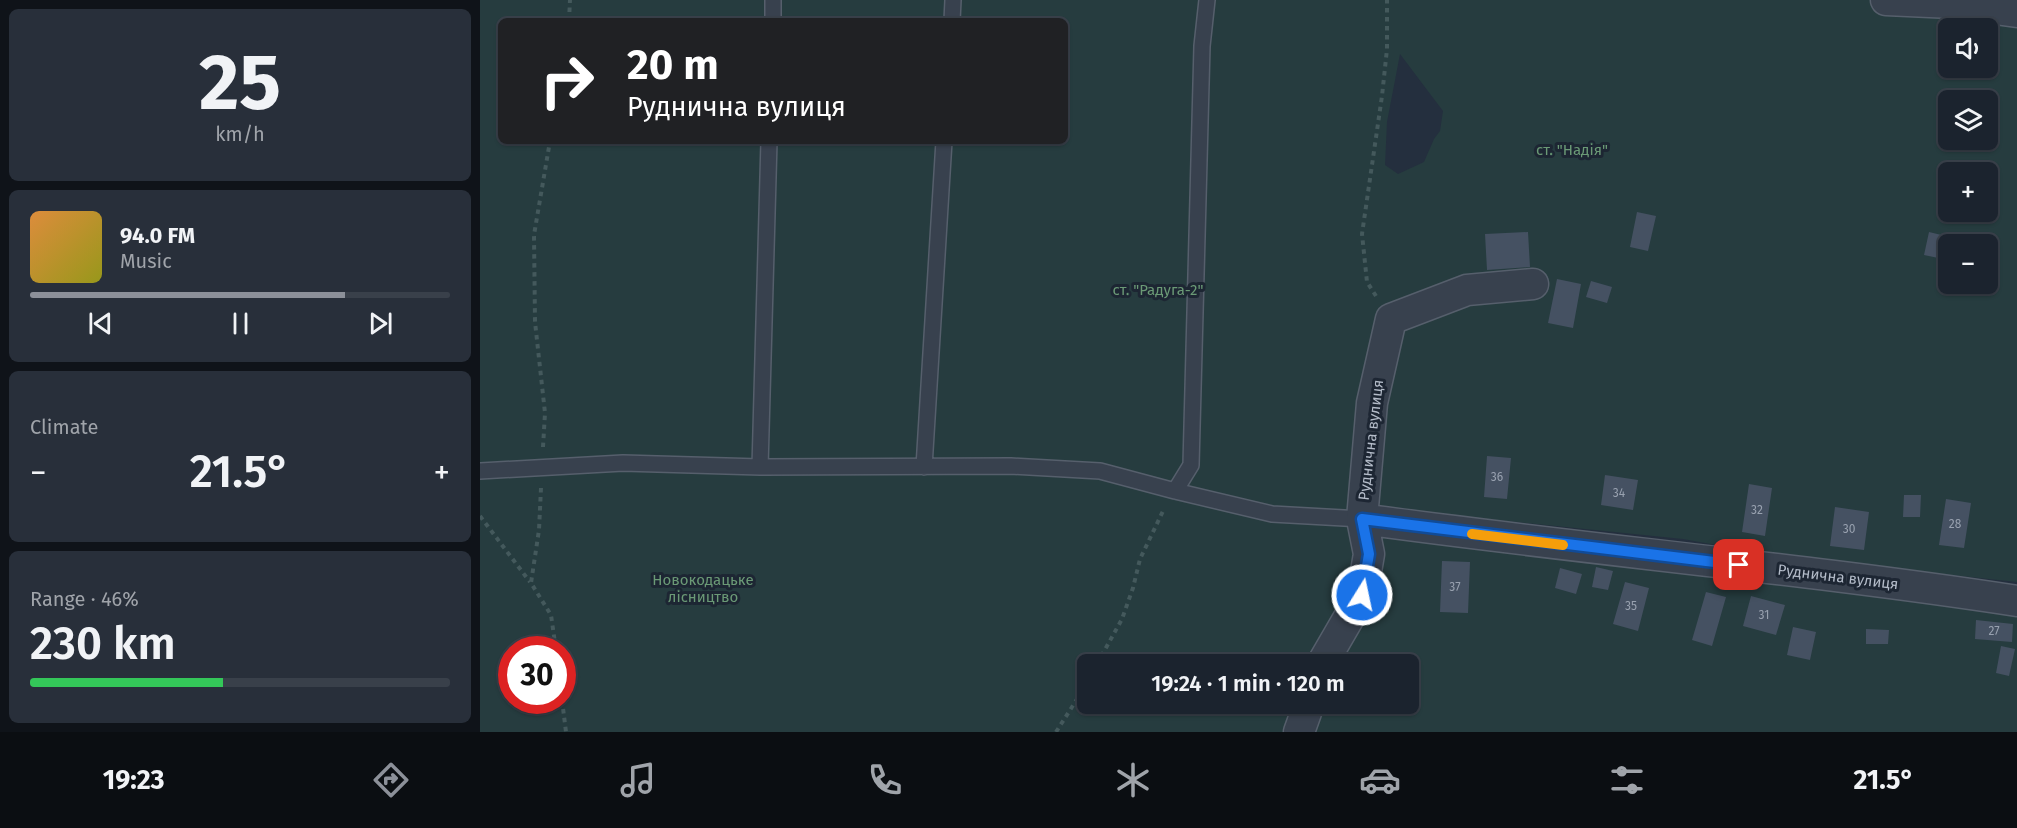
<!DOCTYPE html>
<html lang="en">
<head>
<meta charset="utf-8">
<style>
	body { margin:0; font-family:"Fira Sans",sans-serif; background:#282f3a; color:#f1f3f6; height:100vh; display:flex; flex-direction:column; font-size:22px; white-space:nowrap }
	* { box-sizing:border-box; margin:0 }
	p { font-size:20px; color:#a0a4aa }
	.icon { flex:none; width:33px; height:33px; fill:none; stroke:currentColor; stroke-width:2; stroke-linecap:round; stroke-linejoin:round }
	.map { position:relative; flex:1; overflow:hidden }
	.details { display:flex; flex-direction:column; gap:9px; padding:9px; background:#0f1319; width:480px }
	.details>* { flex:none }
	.hud { position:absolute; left:18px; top:18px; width:570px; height:126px; border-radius:9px; box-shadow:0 2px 4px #0004,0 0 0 2px #39404a; background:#202124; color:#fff; overflow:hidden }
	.tools { position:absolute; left:1458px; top:18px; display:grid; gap:12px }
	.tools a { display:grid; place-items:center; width:60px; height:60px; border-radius:9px; background:#1b232e; box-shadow:0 2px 4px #0004,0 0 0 2px #39404a; font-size:30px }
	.speed { position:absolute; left:18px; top:636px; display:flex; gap:12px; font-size:30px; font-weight:700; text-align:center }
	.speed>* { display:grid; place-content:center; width:78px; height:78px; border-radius:50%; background:#1b232e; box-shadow:0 2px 4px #0004,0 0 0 2px #39404a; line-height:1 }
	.speed .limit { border:9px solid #d22; background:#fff; color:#111 }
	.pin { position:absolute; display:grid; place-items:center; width:51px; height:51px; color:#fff; margin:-26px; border-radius:12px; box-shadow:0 3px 9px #0006 }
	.me { position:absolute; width:66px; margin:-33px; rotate:10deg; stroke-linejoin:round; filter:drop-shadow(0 0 4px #0008) }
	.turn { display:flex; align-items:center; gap:21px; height:126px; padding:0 30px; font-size:27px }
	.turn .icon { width:78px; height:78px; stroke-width:2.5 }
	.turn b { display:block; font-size:42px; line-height:51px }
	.big { font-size:45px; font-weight:600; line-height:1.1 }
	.details .widget { flex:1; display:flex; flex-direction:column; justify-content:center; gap:9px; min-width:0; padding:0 21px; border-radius:9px; background:#282f3a }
	.details .dial { align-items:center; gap:0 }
	.dial b { font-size:78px; line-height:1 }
	.song { display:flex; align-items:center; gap:18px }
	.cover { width:72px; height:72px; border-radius:9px; background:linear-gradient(135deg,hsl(30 70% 55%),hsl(60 70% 35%)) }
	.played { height:6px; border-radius:3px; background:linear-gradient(90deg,#8c9099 75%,#39404a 75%) }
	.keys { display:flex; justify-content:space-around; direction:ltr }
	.heat { display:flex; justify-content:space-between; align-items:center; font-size:33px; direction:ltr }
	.charge { height:9px; border-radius:4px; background:linear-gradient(90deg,#34c759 46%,#39404a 0) }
	.trip { position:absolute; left:597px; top:654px; width:342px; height:60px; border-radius:9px; background:#1b232e; box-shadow:0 2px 4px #0004,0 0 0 2px #39404a; font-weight:600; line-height:60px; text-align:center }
	.tabs { display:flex; height:96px; justify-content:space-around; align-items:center; background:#0b0e12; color:#a0a4aa }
	.tabs .icon { width:42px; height:42px }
	.tabs .on { color:#8c9099 }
	.tabs b { font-size:27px; color:#f1f3f6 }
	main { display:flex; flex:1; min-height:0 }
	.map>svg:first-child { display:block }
</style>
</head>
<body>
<main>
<section class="details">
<div class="widget dial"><b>25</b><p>km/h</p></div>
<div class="widget">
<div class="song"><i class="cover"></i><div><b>94.0 FM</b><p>Music</p></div></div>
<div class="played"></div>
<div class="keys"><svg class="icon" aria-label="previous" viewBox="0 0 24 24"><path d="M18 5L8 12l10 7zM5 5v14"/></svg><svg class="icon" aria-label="pause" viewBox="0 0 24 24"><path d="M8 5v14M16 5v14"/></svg><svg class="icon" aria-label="next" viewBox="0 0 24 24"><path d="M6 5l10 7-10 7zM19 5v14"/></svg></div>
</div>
<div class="widget"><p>Climate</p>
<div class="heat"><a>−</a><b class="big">21.5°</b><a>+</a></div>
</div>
<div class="widget"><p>Range · 46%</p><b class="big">230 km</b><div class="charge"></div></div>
</section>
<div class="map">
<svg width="1537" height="732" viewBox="0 0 1537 732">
	<rect width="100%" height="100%" fill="#242f3e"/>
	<!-- green -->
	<path fill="#263c3f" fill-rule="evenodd" d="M0,0h1534l3,13v569l-234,-25 -100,-18 -305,-31 544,93 95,14v117h-1537zM21,21h564v120h-564zM1468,28h40v40h-40zM920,54l43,57 -3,20 -6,8 -10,23 -26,12 -13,-9 2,-43zM1468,100h40v40h-40zM1468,172h40v40h-40zM1468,244h40v40h-40zM32,650h50v50h-50zM608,664h320v40h-320z"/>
	<!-- building -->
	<path fill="#455162" d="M1157,212l19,4 -8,35 -18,-4z
		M1048,232l2,35 -43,3 -2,-36z
		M1449,232l29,7 -2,5h-8v16l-24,-5z
		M1077,279l24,5 -8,44 -25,-5z
		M1111,281l21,6 -5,16 -21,-6z
		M1007,456l24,2 -4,41 -23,-2z
		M1125,475l33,5 -5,30 -32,-5z
		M1269,484l23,4 -7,48 -23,-4z
		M1424,495h17l-1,22h-17z
		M1466,499l25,4 -7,45 -25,-3z
		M1355,507l34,5 -5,38 -34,-4z
		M962,561l28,1 -2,51 -28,-1z
		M1116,567l17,4 -5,19 -16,-3z
		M1080,568l22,6 -6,20 -21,-6z
		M1145,582l24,6 -11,43 -25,-7z
		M1226,592l20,5 -14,49 -20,-6z
		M1271,596l34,9 -9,30 -33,-9z
		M1496,620l37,4 -1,18 -37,-3z
		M1313,627l23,5 -6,28 -23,-5z
		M1386,629l23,1 -1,14h-22z
		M1521,646l14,3 -6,27 -13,-3z"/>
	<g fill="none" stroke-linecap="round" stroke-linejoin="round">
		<defs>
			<path id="lane" d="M293,21v-21
				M472,21l1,-21
				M280,467l9,-326
				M444,467l20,-326
				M0,471l143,-8 137,4 251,-1 89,5 75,20 97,23 90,5
				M695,491l16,-26 11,-419 5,-46"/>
			<path id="street" d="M1406,0l66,3 65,9
				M1053,284l-66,6 -76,29 -19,84 -10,116c218,30 438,49 655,82
				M842,664l40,-69 7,-41 -7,-35
				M819,732l10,-28"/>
		</defs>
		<!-- lane casing -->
		<use href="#lane" stroke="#565f6c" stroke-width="18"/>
		<!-- street casing -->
		<use href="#street" stroke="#565f6c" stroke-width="33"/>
		<!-- path -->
		<path stroke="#44595c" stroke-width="4" stroke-dasharray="4.5 4.5" stroke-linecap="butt" d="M89,21l1,-21
			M896,296l-9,-14 -5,-48 20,-138 5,-47v-49
			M63,447l2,-34 -10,-91 -1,-87 16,-94
			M61,488l-2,42 -8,53 20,32 5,35
			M0,516l50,66
			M617,664l25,-45 11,-31 7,-29 24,-50
			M82,700l4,32
			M576,732l32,-50"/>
		<!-- lane -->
		<use href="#lane" stroke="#38414e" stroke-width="15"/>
		<!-- street -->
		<use href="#street" stroke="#38414e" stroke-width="30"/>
	</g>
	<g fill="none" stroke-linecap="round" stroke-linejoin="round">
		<defs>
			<path id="route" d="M882,595l7,-41 -7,-35 377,46"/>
		</defs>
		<!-- route casing -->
		<use href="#route" stroke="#114b97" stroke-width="15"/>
		<!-- route -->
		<use href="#route" stroke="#1a73e8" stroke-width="10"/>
		<!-- slow -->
		<path stroke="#f59e0b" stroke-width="10" d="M992,534l91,11"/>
	</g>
	<g text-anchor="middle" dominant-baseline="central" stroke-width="6" stroke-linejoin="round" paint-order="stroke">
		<!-- number labels -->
		<g font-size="12" fill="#98a1af">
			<text x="1017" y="477">36</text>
			<text x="1139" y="493">34</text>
			<text x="1277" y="510">32</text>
			<text x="1475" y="524">28</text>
			<text x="1369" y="529">30</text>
			<text x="975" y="587">37</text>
			<text x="1151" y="606">35</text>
			<text x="1284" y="615">31</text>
			<text x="1514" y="631">27</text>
		</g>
		<!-- park labels -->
		<g font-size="15" fill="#6b9a76" stroke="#1d2633">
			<text x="1092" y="150">ст. "Надія"</text>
			<text x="678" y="290">ст. "Радуга-2"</text>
			<text x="223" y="580">Новокодацьке<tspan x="223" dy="17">лісництво</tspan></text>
		</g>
		<!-- street labels -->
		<g font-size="15" fill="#b4bcc9" stroke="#1d2633">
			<text transform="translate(891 440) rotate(-83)">Руднична вулиця</text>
			<text transform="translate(1358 577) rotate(7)">Руднична вулиця</text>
		</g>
	</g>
</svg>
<div class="tools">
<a><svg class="icon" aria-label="sound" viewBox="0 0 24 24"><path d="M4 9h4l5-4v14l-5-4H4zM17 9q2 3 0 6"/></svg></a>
<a><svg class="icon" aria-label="layers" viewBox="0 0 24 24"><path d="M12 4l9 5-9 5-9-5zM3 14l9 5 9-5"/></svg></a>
<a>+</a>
<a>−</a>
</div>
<div class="speed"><div class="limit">30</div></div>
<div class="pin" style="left:1259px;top:565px;background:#d93025"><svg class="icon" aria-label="arrive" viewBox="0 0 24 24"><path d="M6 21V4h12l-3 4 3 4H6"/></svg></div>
<svg class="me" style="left:882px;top:595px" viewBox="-20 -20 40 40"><circle r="17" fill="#1a73e8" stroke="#fff" stroke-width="3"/><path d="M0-11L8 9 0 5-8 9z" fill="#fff"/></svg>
<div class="trip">19:24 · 1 min · 120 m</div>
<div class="hud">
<div class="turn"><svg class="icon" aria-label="right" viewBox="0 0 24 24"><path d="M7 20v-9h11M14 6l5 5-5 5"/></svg><div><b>20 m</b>Руднична вулиця</div></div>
</div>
</div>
</main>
<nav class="tabs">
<b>19:23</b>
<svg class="icon on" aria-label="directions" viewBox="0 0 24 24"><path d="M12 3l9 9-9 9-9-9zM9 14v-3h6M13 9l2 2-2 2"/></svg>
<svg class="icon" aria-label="music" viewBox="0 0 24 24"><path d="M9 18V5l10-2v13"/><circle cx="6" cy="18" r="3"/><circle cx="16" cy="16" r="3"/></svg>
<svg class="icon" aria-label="phone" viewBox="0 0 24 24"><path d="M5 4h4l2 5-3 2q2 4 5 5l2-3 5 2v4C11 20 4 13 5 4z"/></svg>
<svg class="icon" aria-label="climate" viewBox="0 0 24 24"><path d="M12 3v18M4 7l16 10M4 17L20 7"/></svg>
<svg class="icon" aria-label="car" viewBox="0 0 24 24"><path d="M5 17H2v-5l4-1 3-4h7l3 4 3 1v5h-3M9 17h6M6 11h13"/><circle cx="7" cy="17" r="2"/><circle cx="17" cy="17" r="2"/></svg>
<svg class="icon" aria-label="filters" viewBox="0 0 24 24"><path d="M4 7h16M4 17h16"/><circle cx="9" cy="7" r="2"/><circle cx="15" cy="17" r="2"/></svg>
<b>21.5°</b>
</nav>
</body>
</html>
